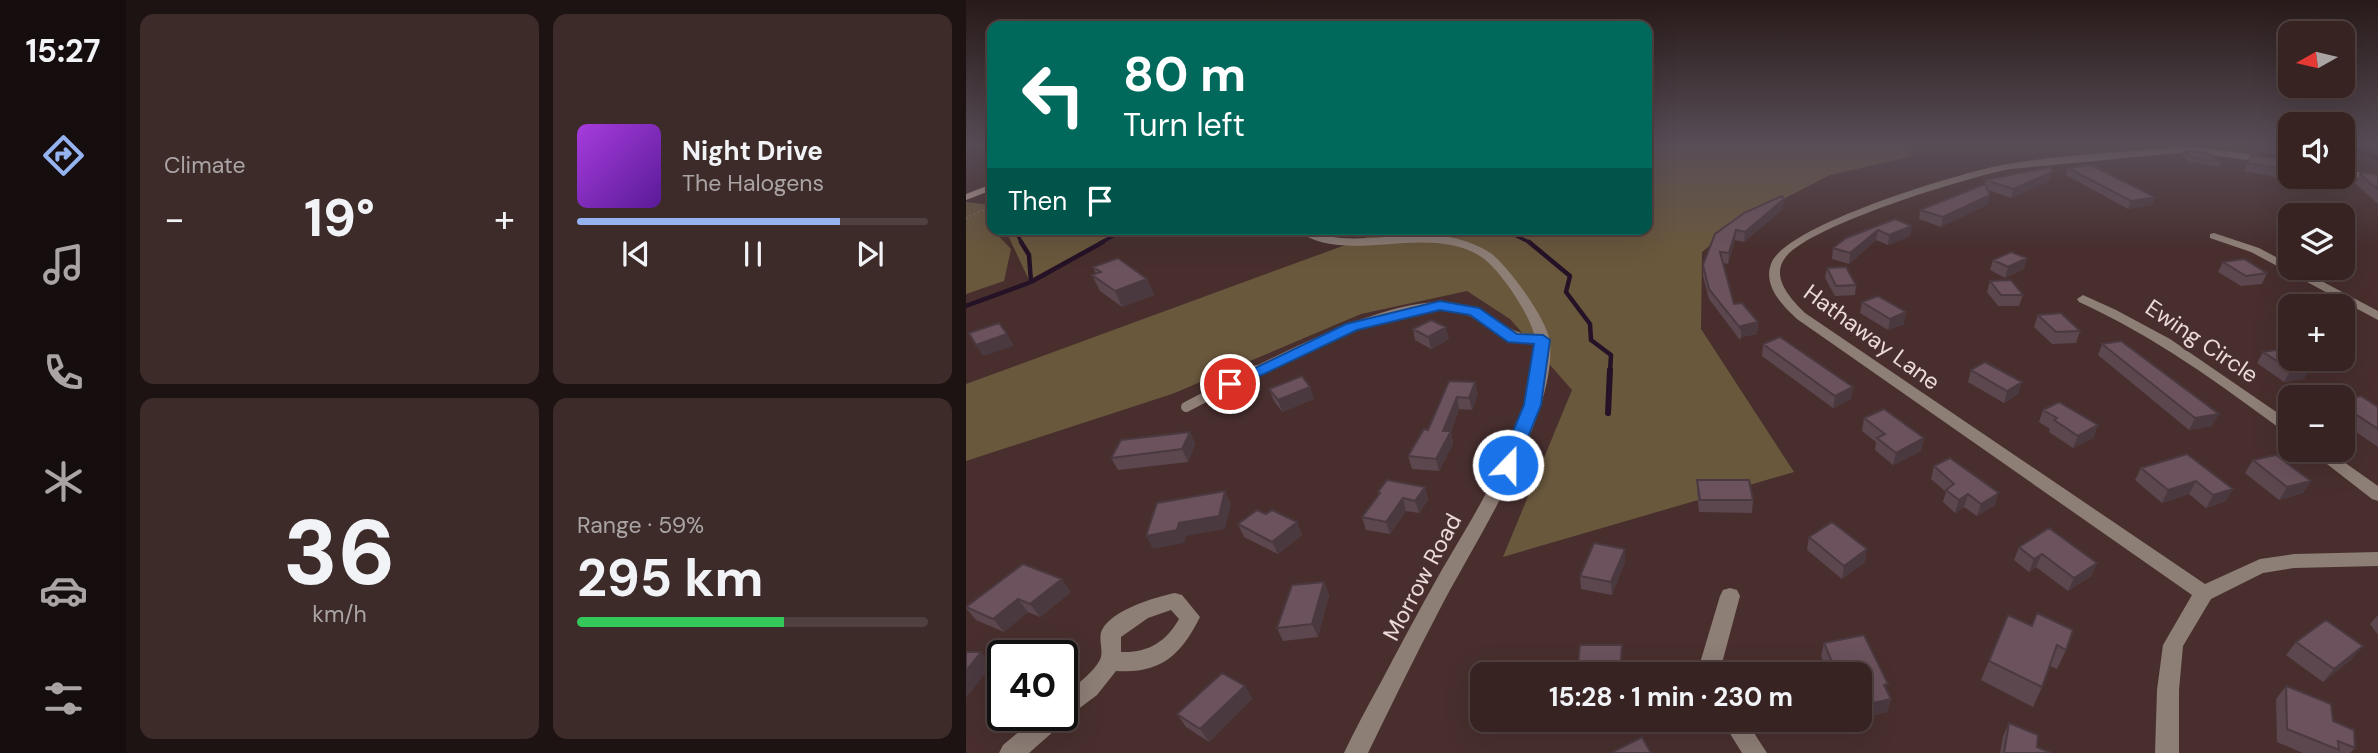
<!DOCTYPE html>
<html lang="en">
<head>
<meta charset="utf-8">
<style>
	body { margin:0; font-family:"DM Sans",sans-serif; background:#3d2b2a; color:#f1f3f6; height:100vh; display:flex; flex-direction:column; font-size:26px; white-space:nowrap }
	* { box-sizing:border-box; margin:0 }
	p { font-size:23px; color:#aaa4a5 }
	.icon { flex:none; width:38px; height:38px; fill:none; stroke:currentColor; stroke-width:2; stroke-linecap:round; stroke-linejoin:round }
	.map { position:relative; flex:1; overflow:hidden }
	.sheet { display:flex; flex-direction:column; gap:14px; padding:14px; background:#1e1313; width:840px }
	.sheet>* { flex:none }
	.guide { position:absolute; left:21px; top:21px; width:665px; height:214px; border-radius:14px; box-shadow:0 7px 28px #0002,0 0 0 2px #504040; background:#00695c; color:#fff; overflow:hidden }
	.needle { width:46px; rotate:262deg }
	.fabs { position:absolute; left:1312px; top:21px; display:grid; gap:14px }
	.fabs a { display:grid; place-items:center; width:77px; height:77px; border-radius:14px; background:#362322; box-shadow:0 7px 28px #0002,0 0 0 2px #504040; font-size:35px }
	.speed { position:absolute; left:21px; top:640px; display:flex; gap:14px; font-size:35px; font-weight:700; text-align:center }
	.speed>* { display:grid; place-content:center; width:91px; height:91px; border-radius:50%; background:#362322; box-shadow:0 7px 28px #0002,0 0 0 2px #504040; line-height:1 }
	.speed .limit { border:4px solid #111; border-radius:10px; background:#fff; color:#111 }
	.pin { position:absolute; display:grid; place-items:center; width:60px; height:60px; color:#fff; margin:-30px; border:4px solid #fff; border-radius:50%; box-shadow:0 2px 7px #0007 }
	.me { position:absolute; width:77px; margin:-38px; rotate:22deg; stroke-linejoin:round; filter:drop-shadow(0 0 5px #0008) }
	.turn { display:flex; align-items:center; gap:24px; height:147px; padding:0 21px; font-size:32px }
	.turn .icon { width:91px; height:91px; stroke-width:2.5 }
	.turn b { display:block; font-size:49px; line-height:60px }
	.then { display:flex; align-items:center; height:66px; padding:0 21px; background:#0003; gap:14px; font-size:26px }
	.big { font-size:52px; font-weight:700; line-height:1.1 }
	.sheet .tile { flex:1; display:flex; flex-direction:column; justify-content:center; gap:10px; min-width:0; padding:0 24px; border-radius:14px; background:#3d2b2a }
	.sheet .dial { align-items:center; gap:0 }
	.dial b { font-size:91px; line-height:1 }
	.song { display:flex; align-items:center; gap:21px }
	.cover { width:84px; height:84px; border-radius:10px; background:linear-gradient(135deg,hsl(280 70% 55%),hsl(270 70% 35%)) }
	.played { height:7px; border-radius:4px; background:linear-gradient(90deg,#95b2f1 75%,#504040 75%) }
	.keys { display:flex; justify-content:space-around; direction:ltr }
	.heat { display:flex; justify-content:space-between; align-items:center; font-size:38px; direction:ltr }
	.charge { height:10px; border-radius:5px; background:linear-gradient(90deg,#34c759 59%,#504040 0) }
	.sheet .tiles { flex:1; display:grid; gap:14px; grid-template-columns:repeat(2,1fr) }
	.trip { position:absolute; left:504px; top:662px; width:402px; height:70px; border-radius:14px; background:#362322; box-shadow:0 7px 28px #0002,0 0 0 2px #504040; font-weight:700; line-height:70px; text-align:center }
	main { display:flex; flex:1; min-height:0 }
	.tab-bar { display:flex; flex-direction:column; width:126px; justify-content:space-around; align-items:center; background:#160e0e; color:#aaa4a5 }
	.tab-bar .icon { width:49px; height:49px }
	.tab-bar .on { color:#95b2f1 }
	.tab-bar b { font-size:32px; color:#f1f3f6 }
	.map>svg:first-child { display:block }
</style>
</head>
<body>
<main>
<nav class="tab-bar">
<b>15:27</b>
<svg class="icon on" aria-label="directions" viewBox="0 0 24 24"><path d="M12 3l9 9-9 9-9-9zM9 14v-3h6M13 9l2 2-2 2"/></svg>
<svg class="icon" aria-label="music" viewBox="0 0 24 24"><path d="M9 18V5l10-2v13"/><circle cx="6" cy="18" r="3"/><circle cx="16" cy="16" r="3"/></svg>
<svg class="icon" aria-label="phone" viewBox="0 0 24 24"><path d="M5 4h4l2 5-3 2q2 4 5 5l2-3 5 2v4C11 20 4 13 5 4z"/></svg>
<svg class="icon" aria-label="climate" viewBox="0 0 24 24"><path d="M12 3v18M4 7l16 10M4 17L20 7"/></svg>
<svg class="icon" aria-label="car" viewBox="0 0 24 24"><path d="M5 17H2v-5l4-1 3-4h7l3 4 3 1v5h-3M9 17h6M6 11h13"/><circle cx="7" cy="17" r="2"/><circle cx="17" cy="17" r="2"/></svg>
<svg class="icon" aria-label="filters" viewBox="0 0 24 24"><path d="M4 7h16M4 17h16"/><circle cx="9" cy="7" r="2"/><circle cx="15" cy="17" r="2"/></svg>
</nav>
<section class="sheet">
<div class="tiles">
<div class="tile"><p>Climate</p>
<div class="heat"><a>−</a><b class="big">19°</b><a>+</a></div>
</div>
<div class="tile">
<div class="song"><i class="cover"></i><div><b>Night Drive</b><p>The Halogens</p></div></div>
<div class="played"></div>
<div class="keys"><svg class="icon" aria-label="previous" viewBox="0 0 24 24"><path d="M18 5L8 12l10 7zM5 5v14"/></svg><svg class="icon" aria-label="pause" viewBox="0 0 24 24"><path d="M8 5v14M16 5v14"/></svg><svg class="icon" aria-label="next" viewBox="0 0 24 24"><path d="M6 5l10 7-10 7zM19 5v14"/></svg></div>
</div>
<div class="tile dial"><b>36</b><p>km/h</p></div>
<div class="tile"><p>Range · 59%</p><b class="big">295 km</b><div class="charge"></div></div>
</div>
</section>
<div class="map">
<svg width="1412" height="753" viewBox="0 0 1412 753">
	<rect width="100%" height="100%" fill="#482f2e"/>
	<!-- green -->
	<path fill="#6a583d" d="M681,143h251l16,13 -84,19 -91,47 -37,30 -1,77 93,143 -291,85 69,-167 -62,-71 -43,-28 -106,23 -189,80 -206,67v-77l423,-155h258z
		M0,202l26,3v24l19,20 -7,32 -38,13z
		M39,229h118l-94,51z"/>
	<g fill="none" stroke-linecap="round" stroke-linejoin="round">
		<!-- stream-far2 -->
		<path stroke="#261227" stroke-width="3.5" d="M1377,145l35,13
			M48,229l8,14
			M536,229l29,14
			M134,243l26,-14"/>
		<!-- stream-far1 -->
		<path stroke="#261227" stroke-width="4.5" d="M55,242l8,13 2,27
			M563,242l41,34 -4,16 24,32 1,16 20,15 -1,17
			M0,306l65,-24 72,-40"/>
		<!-- stream -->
		<path stroke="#261227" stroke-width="6" d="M642,413l2,-43"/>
		<!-- path -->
		<path stroke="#86706f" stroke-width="2.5" stroke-dasharray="1 3.5" stroke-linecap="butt" d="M0,218l26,-12 -7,-6"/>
		<!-- service-far2 -->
		<path stroke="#8d7e76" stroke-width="6" d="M24,188l-2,-5 4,-2"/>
		<!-- service-far1 -->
		<path stroke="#8d7e76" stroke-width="8" d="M287,372c47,-24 150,-74 201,-65 34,7 50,33 89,33"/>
		<!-- service -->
		<path stroke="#8d7e76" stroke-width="10" d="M220,407l71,-37"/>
		<!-- minor -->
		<path fill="#8d7e76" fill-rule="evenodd" d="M1222,146l103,14v6l-103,-14 -178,17c-42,8 -203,57 -225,89 -15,20 7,42 20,55l400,271 55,-25 34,-5 84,-2v14l-84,2 -31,5 -52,26 -28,47 -4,44v63h-24l2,-63 6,-45 29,-50 -395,-276c-15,-14 -34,-33 -26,-55 13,-39 194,-93 236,-100 60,-10 121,-12 181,-18z
			M1377,169l35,7v6l-35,-7z
			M1248,233l45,15 32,17v3h6l81,43v9l-127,-68 -41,-14v-4z
			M1117,295l33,15 54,29 121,83v13l-5,-2c-66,-49 -132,-97 -207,-131l-2,-3z
			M1343,450h18l51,36v15l-6,-2z
			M764,588l7,2 3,6 -18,67 2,11h-22l-2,-11 20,-67 3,-6z
			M209,593l7,2 18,22c-19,38 -39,57 -84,54l-19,24 -32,24 -2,4 -34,30h-30l4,-8 35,-29h24v-20c11,-8 35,-26 39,-39 2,-9 -3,-19 1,-27 10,-20 53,-33 73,-37zM205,610l8,9c-13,23 -31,34 -58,33v-15l27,-19z
			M755,719h24l22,34h-25z"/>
		<!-- tertiary -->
		<path fill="#8d7e76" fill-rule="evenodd" d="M329,229c16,0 30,8 46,9 42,3 87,-11 127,4 8,3 17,7 24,12 18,15 55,65 58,88 7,74 -74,198 -108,263 -26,49 -50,99 -74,148h-24c11,-24 24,-47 37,-71 19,-36 38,-72 58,-107 35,-61 100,-160 97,-232 -1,-22 -37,-76 -56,-87 -55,-34 -136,12 -185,-27z"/>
		<!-- secondary -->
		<path fill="#bda599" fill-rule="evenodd" d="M26,184v6l-26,10v-6z"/>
	</g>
	<!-- wall -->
	<path fill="#5c474f" d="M1289,143h36v14l-39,-5z
		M1217,151l38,11 -2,5 -29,-5 -8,-7z
		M1285,155l40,5v17h42v2l-4,8 -44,-5v-3l-41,-8z
		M1102,168l87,29 -3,8 -24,4 -62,-34z
		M1086,172l-3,9 -38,17 -23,-8v14l-47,23 -22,-8 1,-9 65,-26 1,-4z
		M1394,174l18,1v29l-23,-21z
		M817,209l-39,33 -9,-2 -7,24 -5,-1 11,41 24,18 -1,12 -16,3 -1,3 -31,-41 -6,-23v-11l12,-31z
		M929,219l15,17 -22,9 -12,-5 -27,24 -17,-5 1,-11z
		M1027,260l31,9 -19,9 -15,-8z
		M1257,262l44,11 -5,11 -21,2 -23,-14z
		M127,267l54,12 7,16 -32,12 -22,-16 -8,-16 4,-1z
		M861,268l29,17 -1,10 -20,1 -10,-18z
		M1024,281l33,14 -4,11h-21l-11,-14z
		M896,302l42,22 -16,6 -28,-17z
		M1072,315l42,16 -4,12 -24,1 -18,-17z
		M447,329l36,10 -18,10 -16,-9z
		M797,344l90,43 -2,12 -18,9 -71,-52z
		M1136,344l110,82 -23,4 -91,-75z
		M1297,352l41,27 -20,3 -27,-19z
		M1005,370l47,24 -14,9 -36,-21z
		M483,381l29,13 -6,16 -13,-1 -8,23 2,12 -14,27 -27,-2 -4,-13 20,-26z
		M344,387l4,12 -32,13 -8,-11 -5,-12z
		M1377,400l35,7v40l-35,-24z
		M1077,410l55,15 -5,13 -20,10 -24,-16 1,-3 -11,-7z
		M898,418l60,20 -3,13 -28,14 -18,-15 1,-8 -14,-11z
		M224,432l5,12 -7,18 -70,8 -7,-12z
		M1221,454l39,47 -20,7 -17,-14 -27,9 -27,-23 6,-12z
		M1287,460l58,21 -8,12 -24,7 -34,-27z
		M968,466l61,39 -18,11 -13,-9 -9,6 -12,-11 3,-10 -15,-13z
		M731,480l56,20 -1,13 -53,-1 -2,-19z
		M459,487l3,13 -9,13 -13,-2 -16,23 -24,-4 -4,-13 17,-22 -1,-3z
		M300,514l31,8 5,13 -24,19 -34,-17 -6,-13z
		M843,537l56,25 -23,17 -35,-29z
		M1053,547l78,16 -6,13 -23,15 -32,-24 -7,5 -15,-12z
		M659,562l-13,33 -31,-6 -1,-13z
		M358,582l5,13 -11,42 -35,4 -6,-13z
		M105,592l-31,25 -12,-5 -24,20 -28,-12 -10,-12v-2z
		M1042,615l58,35 -9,19 -7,-3 -8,21 -9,20 -52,-27z
		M1412,615v20l-8,-11z
		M1330,642l56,17 -29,23 -37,-27z
		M858,643l63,47 4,9 -4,13 -21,5 -6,-13v-30h-31l-8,-18z
		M279,686l7,13 -43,43 -23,-15 -9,-13z
		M1320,686l47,35 22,27 -5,5h-47l-26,-11 -1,-43z
		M1043,723l28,24 14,6h-51l3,-17z"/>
	<!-- shaded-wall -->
	<path fill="#4b3940" d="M1204,143h17l-18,2z
		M1086,172l-3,9 -38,17 2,-9z
		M1024,195l-2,9 -47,23 2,-10z
		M1189,197l-3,8 -24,4 3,-8z
		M818,199l-1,10 -39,33 1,-10z
		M946,226l-2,10 -22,9 1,-10z
		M770,230l-1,10 -7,24 1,-11z
		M912,230l-2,10 -27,24 1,-11z
		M1061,258l-3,11 -19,9 3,-11z
		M181,279l7,16 -32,12 -7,-16z
		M940,312l-2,12 -16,6 2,-11z
		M792,322l-1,12 -16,3v-11z
		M480,327l3,12 -18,10 -3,-12z
		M41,334l7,12 -31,10 -7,-11z
		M1345,367l-7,12 -20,3 7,-12z
		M509,382l3,12 -6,16 -3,-12z
		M1056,382l-4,12 -14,9 3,-12z
		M344,387l4,12 -32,13 -4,-12z
		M887,387l-2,12 -18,9 2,-12z
		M491,397l2,12 -8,23 2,12 -14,27 -3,-12 7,-28z
		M1253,414l-7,12 -23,4 6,-12z
		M1132,425l-5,13 -20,10 5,-12z
		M224,432l5,12 -7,18 -6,-13z
		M958,438l-3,13 -28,14 3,-12z
		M1230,481l-7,13 -27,9 6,-13z
		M1345,481l-8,12 -24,7 8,-13z
		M459,487l3,13 -9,13 -4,-12z
		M1267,489l-7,12 -20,7 7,-13z
		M259,491l6,13 -6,25 -39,7 -2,7 -31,6 -7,-13z
		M1033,493l-4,12 -18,11 4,-12z
		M1002,494l-4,13 -9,6 4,-13z
		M437,498l3,13 -16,23 -4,-12z
		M331,522l5,13 -24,19 -6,-12z
		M659,549v13l-13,33 -1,-13z
		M901,549l-2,13 -23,17 2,-13z
		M1076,554l-6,13 -7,5 5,-13z
		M1131,563l-6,13 -23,15 6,-13z
		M96,579l9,13 -31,25 -10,-13z
		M358,582l5,13 -11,42 -6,-13z
		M52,599l10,13 -24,20 -11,-13z
		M656,645v29h-2z
		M1397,646l-11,13 -29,23 11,-13z
		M15,652l11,13 -26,33v-27z
		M279,686l7,13 -43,43 -9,-13z
		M925,699l-4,13 -21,5 3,-13z"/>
	<!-- building -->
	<path fill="#6b525c" stroke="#4b3940" stroke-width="2" d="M1290,143h35v6l-36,-5z
		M1217,151l24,2 14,9 -29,-5z
		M1285,155l40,5v13h-2v-3l-41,-7z
		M1125,165l64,32 -24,4 -63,-33z
		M1084,167l2,5 -39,17 -27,-9z
		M1397,172l15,3v15l-18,-16z
		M1351,177h16v2z
		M1019,184l5,11 -47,22 -23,-7z
		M816,196l2,3 -39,33 -9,-2 -7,23 -9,-1 14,52 8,-1 16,19 -17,4v3l-32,-40 -6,-24 12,-31 29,-21z
		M929,219l17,7 -23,9 -11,-5 -28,23 -17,-5 13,-10z
		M1045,252l16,6 -19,9 -15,-7z
		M152,258l29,21 -32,12 -23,-16 9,-3 -8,-5z
		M1278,259l23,14 -21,3 -23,-14z
		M880,267l10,18 -20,1 -9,-18z
		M1045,280l12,15h-22l-11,-14z
		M912,296l28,16 -16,7 -28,-17z
		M1095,313l19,18 -24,1 -18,-17z
		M465,320l15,7 -18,10 -15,-8z
		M33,323l8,11 -31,11 -7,-12z
		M814,337l73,50 -18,9 -72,-52z
		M1155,341l98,73 -24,4 -93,-74z
		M1316,349l9,5v5h7l13,8 -20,3 -28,-18z
		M1019,362l37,20 -15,9 -36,-21z
		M336,376l8,11 -32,13 -9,-11z
		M483,381l26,1 -6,16 -12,-1 -14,34h8l-15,28 -28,-3 16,-27 4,1z
		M1395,396l17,11v22l-35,-23v-6z
		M1093,402l39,23 -20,11 -24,-16 3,-2 -14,-8z
		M918,409l40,29 -28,15 -19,-15 8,-4 -21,-16z
		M224,432l-8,17 -71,9 10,-18z
		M1221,454l46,35 -20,6 -17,-14 -28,9 -27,-22z
		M1310,455l35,26 -24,6 -34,-27z
		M984,458l49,35 -18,11 -13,-10 -9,6 -13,-10 8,-6 -20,-18z
		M421,480l38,7 -10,14 -12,-3 -17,24 -24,-5 18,-24 -2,-1z
		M731,480h52l4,20h-53z
		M259,491l-6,25 -40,7 -2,7 -31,6 11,-33z
		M291,510l9,4 6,-4 25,12 -25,20 -34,-18z
		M866,522l35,27 -23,17 -35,-29z
		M1083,528l48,35 -23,15 -32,-24 -8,5 -15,-12z
		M628,543l31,6 -14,33 -31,-6z
		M57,564l39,15 -32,25 -12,-5 -25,20 -27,-12z
		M358,582l-12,42 -35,4 15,-43z
		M1071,613l36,17 -7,20 -9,-5 -15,42 -53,-26 19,-46 24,11z
		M1360,620l37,26 -29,23 -38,-27z
		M898,635l24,49 -4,1 7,14 -22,5 -7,-15 -2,1v-16h-23l-13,-31z
		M614,645h42l-2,29h-43z
		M0,652h15l-15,19z
		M256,673l23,13 -45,43 -23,-15z
		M1320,686l45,18 2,17 21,9 1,18 -17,-7 1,9 -52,-21z
		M1043,723l29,12 -1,12 14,6h-47z
		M676,737l9,16h-40z"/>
	<!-- sky -->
	<linearGradient id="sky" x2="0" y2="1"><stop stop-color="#281a19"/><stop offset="0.58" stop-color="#584d57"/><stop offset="1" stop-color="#584d57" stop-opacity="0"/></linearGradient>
	<rect width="1412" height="248" fill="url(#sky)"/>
	<!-- route -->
	<path fill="#1a73e8" stroke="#114b97" stroke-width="2" d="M474,301l39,7 38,26 26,1 7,5 -9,65 -26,64 -7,2 -9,-6 25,-60 10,-61 -26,-2 -38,-27 -30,-5 -83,20 -121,57 -6,2 -8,-5 124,-60z"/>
	<g text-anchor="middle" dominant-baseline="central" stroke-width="7" stroke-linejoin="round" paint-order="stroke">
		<!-- street labels -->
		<g font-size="23" fill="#ebdad9" stroke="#482f2e">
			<text transform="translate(906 337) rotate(36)">Hathaway Lane</text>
			<text transform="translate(1236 341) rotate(34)">Ewing Circle</text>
			<text transform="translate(456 577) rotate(-62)">Morrow Road</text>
		</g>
	</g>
</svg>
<div class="fabs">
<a><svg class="needle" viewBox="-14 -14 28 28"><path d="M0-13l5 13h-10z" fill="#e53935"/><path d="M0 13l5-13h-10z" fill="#aaa4a5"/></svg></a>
<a><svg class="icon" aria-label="sound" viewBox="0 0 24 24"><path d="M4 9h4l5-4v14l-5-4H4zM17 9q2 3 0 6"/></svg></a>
<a><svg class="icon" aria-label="layers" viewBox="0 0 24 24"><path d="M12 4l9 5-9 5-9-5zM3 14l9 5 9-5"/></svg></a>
<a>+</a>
<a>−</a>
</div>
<div class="speed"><div class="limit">40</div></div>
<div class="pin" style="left:264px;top:384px;background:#d93025"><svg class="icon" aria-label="arrive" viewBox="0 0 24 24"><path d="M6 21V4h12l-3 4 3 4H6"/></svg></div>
<svg class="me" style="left:542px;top:465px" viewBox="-20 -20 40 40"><circle r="17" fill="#1a73e8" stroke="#fff" stroke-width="3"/><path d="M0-11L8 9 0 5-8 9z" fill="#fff"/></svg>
<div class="trip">15:28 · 1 min · 230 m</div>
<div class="guide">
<div class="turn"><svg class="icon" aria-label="left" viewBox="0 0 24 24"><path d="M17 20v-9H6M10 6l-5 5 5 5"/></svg><div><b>80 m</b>Turn left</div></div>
<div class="then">Then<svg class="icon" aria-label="arrive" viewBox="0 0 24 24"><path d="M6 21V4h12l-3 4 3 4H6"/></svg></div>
</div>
</div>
</main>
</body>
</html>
